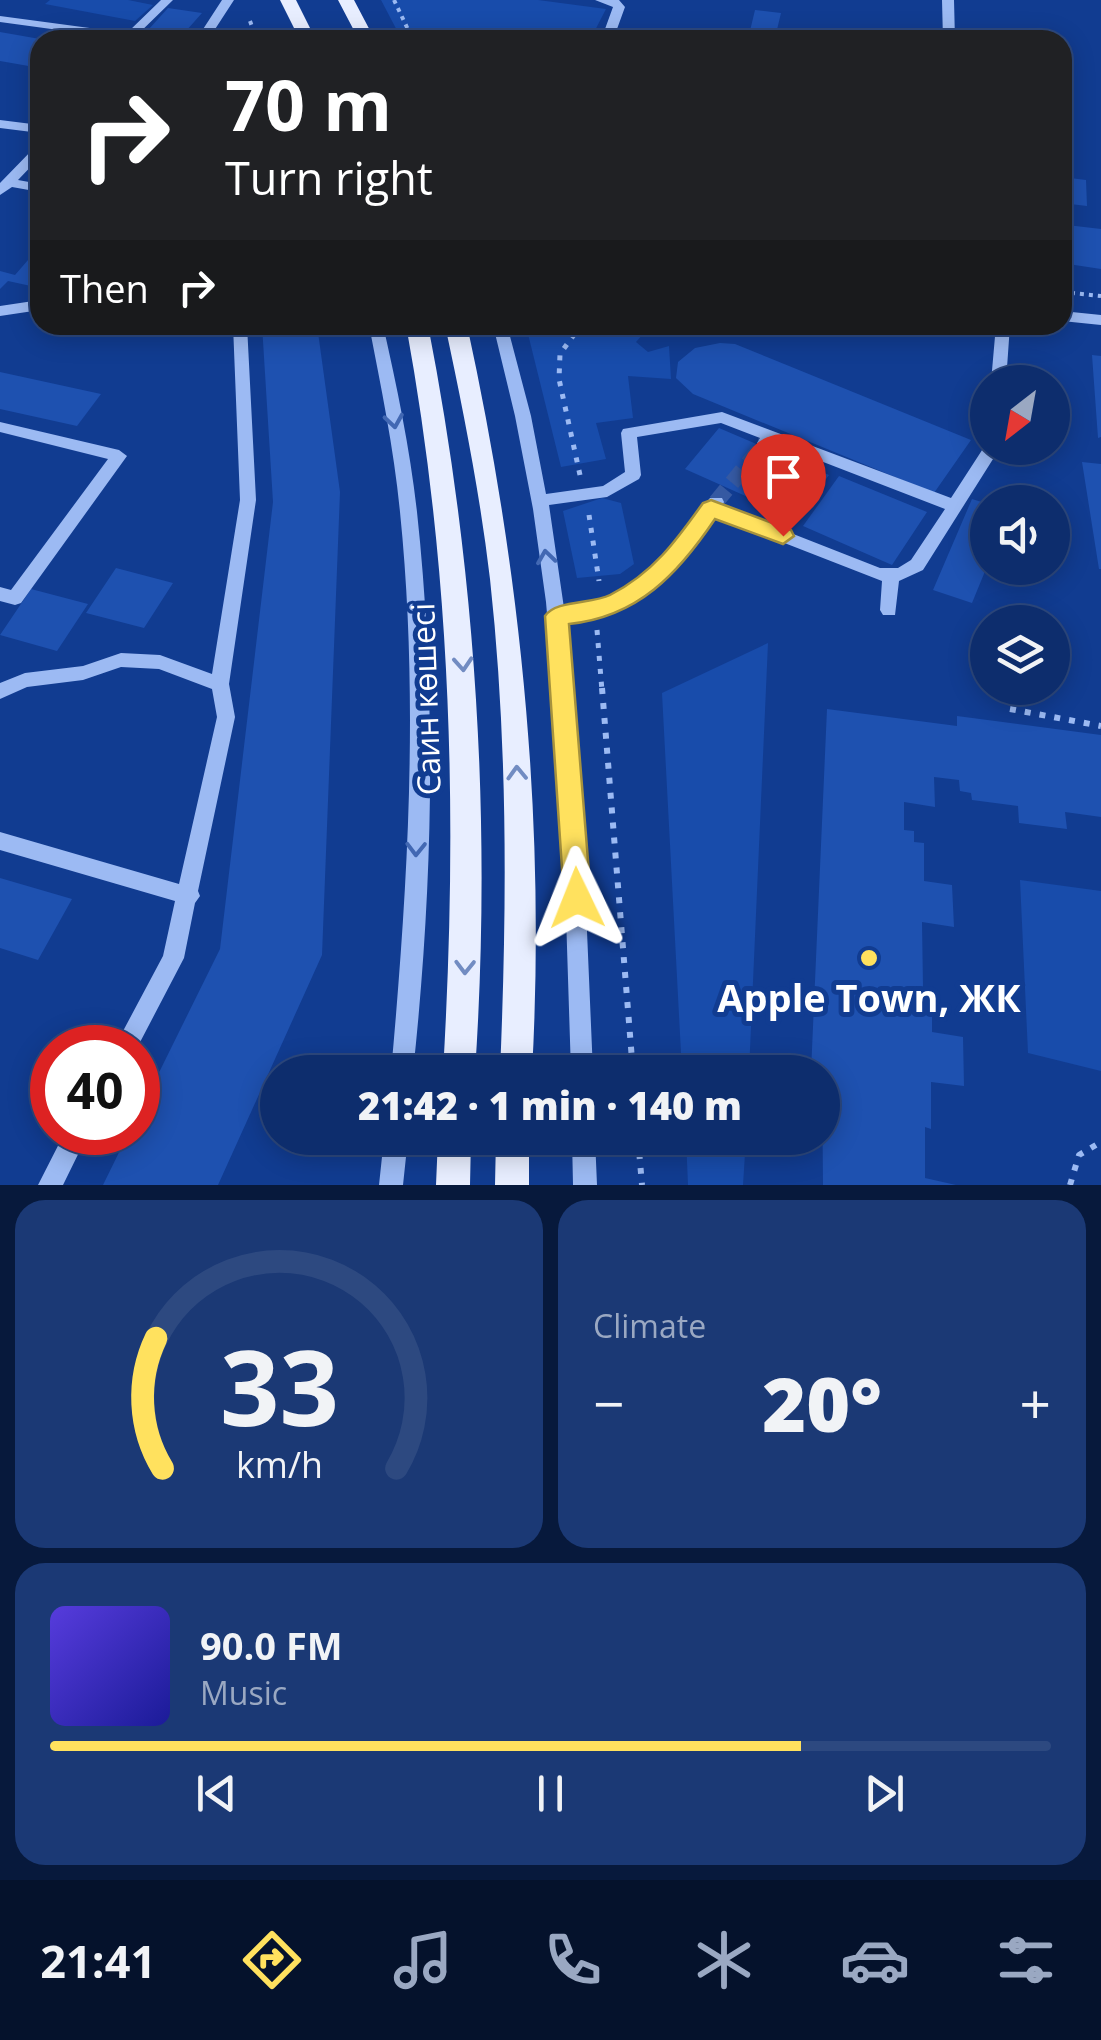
<!DOCTYPE html>
<html lang="en">
<head>
<meta charset="utf-8">
<style>
	body { margin:0; font-family:"Open Sans",sans-serif; background:#1b3975; color:#f1f3f6; height:100vh; display:flex; flex-direction:column; font-size:38px; white-space:nowrap }
	* { box-sizing:border-box; margin:0 }
	p { font-size:32px; color:#9aa8c2 }
	.icon { flex:none; width:55px; height:55px; fill:none; stroke:currentColor; stroke-width:2; stroke-linecap:round; stroke-linejoin:round }
	.map { position:relative; height:1185px; overflow:hidden }
	.sheet { display:flex; flex-direction:column; gap:15px; padding:15px; background:#07193c; flex:1 }
	.sheet>* { flex:none }
	.banner { position:absolute; left:30px; top:30px; width:1042px; height:305px; border-radius:30px; box-shadow:0 5px 25px #0003,0 0 0 2px #2d4980; background:#202124; color:#fff; overflow:hidden }
	.needle { width:65px; rotate:211deg }
	.tools { position:absolute; left:970px; top:365px; display:grid; gap:20px }
	.tools a { display:grid; place-items:center; width:100px; height:100px; border-radius:50%; background:#0d2d6d; box-shadow:0 5px 25px #0003,0 0 0 2px #2d4980; font-size:50px }
	.speed { position:absolute; left:30px; top:1025px; display:flex; gap:20px; font-size:50px; font-weight:700; text-align:center }
	.speed>* { display:grid; place-content:center; width:130px; height:130px; border-radius:50%; background:#0d2d6d; box-shadow:0 5px 25px #0003,0 0 0 2px #2d4980; line-height:1 }
	.speed .limit { border:15px solid #d22; background:#fff; color:#111 }
	.pin { position:absolute; display:grid; place-items:center; width:85px; height:85px; color:#fff; margin:-102px -42px; border-radius:50% 50% 50% 0; rotate:-45deg; box-shadow:0 0 10px #0007 }
	.pin .icon { rotate:45deg }
	.me { position:absolute; width:110px; margin:-55px; rotate:358deg; stroke-linejoin:round; filter:drop-shadow(0 0 8px #0008) }
	.turn { display:flex; align-items:center; gap:35px; height:210px; padding:0 30px; font-size:45px }
	.turn .icon { width:130px; height:130px; stroke-width:2.5 }
	.turn b { display:block; font-size:70px; line-height:85px }
	.then { display:flex; align-items:center; height:95px; padding:0 30px; background:#0003; gap:20px; font-size:38px }
	.big { font-size:75px; font-weight:800; line-height:1.1 }
	.sheet .widget { flex:1; display:flex; flex-direction:column; justify-content:center; gap:15px; min-width:0; padding:0 35px; border-radius:30px; background:#1b3975 }
	.sheet .dial { align-items:center; gap:0 }
	.dial svg { height:260px; overflow:visible; fill:none; stroke:#2d4980; stroke-width:7; stroke-linecap:round; text-anchor:middle }
	.dial text { fill:#f1f3f6; stroke:none }
	.song { display:flex; align-items:center; gap:30px }
	.cover { width:120px; height:120px; border-radius:15px; background:linear-gradient(135deg,hsl(250 70% 55%),hsl(240 70% 35%)) }
	.played { height:10px; border-radius:5px; background:linear-gradient(90deg,#ffe15e 75%,#2d4980 75%) }
	.keys { display:flex; justify-content:space-around; direction:ltr }
	.heat { display:flex; justify-content:space-between; align-items:center; font-size:55px; direction:ltr }
	.sheet .tiles { flex:1; display:grid; gap:15px; grid-template-columns:1fr 1fr }
	.widget:last-child { grid-column:span 2 }
	.trip { position:absolute; left:260px; top:1055px; width:580px; height:100px; border-radius:50px; background:#0d2d6d; box-shadow:0 5px 25px #0003,0 0 0 2px #2d4980; font-weight:800; line-height:100px; text-align:center }
	.menu { display:flex; height:160px; justify-content:space-around; align-items:center; background:#05122c; color:#9aa8c2 }
	.menu .icon { width:70px; height:70px }
	.menu .selected { color:#ffe15e }
	.menu b { font-size:45px; color:#f1f3f6 }
	.map>svg:first-child { display:block }
</style>
</head>
<body>
<div class="map">
<svg width="1101" height="1185" viewBox="0 0 1101 1185">
	<rect width="100%" height="100%" fill="#113c91"/>
	<!-- green -->
	<path fill="#184cab" d="M50,0h78l25,5 -18,16 -90,-17z
		M381,0h157l68,9 -16,31h-188z
		M532,325h119l-15,17 12,10 21,-6 2,33 -43,-3 5,42 -37,5 10,36 -45,8 -33,-133z
		M602,498l19,5 13,61 -14,10 -43,4 -14,-67z
		M768,643l-19,429h-67l-20,-379z
		M1020,880l81,11v180l-73,-18z
		M686,1138h60l-3,47h-55z"/>
	<!-- building -->
	<path fill="#1e51b0" d="M168,8l34,5 -24,27h-39z
		M755,10l26,3 -6,25 -26,-3z
		M0,32l40,7v29l-40,-7z
		M1062,177l24,3 1,26 -25,-3z
		M1067,225l34,4v40l-33,-5z
		M35,252l5,1v35l-32,-7 -8,8v-18l15,4z
		M262,325h55l23,167 -18,463 -104,230h-115l26,-53h9v-17l82,-166 53,-447z
		M720,343l15,1 236,96 -37,53 -241,-99 -17,-16 2,-16 17,-14z
		M1092,355l9,1v81l-3,1z
		M0,372l101,22 -24,32 -77,-17z
		M719,428l110,47 -32,44 -112,-50z
		M1082,462l19,2v105h-2z
		M839,476l88,36 -35,53 -89,-39z
		M972,499l16,5v60l-16,39 -39,-13z
		M116,568l57,15 -29,45 -58,-15z
		M31,589l57,15 -31,47 -57,-16z
		M827,709l130,17v-10l144,19v82l-36,-5 2,17 -48,-6 -1,-17 -46,-6 -1,-7 -11,-2 -1,-11 -25,-3 1,30 -31,-5v28l10,1v11l10,1v38l28,4 2,42 -32,-5 1,66 9,2v42l31,5 1,49 -33,-4v47l-6,-2v51l31,7h-133l-1,-113h-11z
		M0,878l72,21 -34,61 -38,-12z"/>
	<g fill="none" stroke-linecap="round" stroke-linejoin="round">
		<!-- minor-tunnel -->
		<path stroke="#3559a2" stroke-width="16" stroke-dasharray="16 9" stroke-linecap="butt" d="M716,502l49,-59"/>
		<!-- path-far2 -->
		<path stroke="#9cbaf3" stroke-width="4" stroke-dasharray="4 5" stroke-linecap="butt" d="M394,0l19,40
			M250,21l7,19
			M426,31l4,9
			M1062,292l39,4"/>
		<!-- path-far1 -->
		<path stroke="#9cbaf3" stroke-width="5" stroke-dasharray="5 8" stroke-linecap="butt" d="M580,475l-21,-96 1,-25 21,-29
			M589,515l10,66
			M597,630l5,61"/>
		<!-- path -->
		<path stroke="#9cbaf3" stroke-width="6" stroke-dasharray="6 9" stroke-linecap="butt" d="M602,688l31,384
			M1010,709l91,17
			M638,1138l4,47
			M1070,1185l9,-30 22,-13"/>
		<!-- minor -->
		<path fill="#9cbaf3" fill-rule="evenodd" d="M161,0h12l-41,40 -132,-18v-6l127,17z
			M222,0h12l-26,40h-12z
			M595,0h24l6,7 -12,33h-12l12,-33z
			M942,0h12l1,40h-12z
			M0,120l40,5v8l-40,-5z
			M40,146v11l-22,23 22,4v8l-28,-5 -12,8v-12l35,-36z
			M40,300v10l-40,6v-10z
			M1062,311l39,4v10l-39,-4z
			M233,325h14l9,175 -27,184 6,33 -37,174 2,5 -5,7 -11,55 -47,90h-23l49,-92 12,-55 -175,-51v-18l179,52 38,-167 -5,-28 -53,-20 -38,-2 -38,13 -56,7 -27,12v-16l25,-10 58,-7 38,-13 39,2 52,19 28,-174z
			M369,325h14c14,62 27,124 34,187 20,185 16,375 -4,560h-22c17,-187 28,-373 9,-560 -6,-63 -19,-125 -31,-187z
			M493,325h14l24,91 15,78 57,-8 22,-14 -4,-39 2,-4 99,-17 229,86 35,-54 2,4h12l-77,122 -24,11 -4,34h-12l-3,-5 2,-29 -167,-65c-43,60 -74,94 -149,106l15,168 12,282h-22l-9,-282 -16,-188 -13,-93 -18,-93zM721,423l39,15 -3,5 2,4 6,2 9,-6 171,66 -34,51 -13,8h-18l-158,-62 2,-4 -2,-4h-12c-49,58 -62,97 -146,110l-15,-103 58,-8 32,-18 2,-4 -4,-38z
			M996,325h14l-4,57h-15z
			M0,422l119,28 8,6 -106,147 -6,2 -15,-4v-14l11,3 97,-131 -108,-27z
			M65,1132h24l-26,53h-25z
			M384,1138h24l-5,47h-24z
			M572,1138h23l2,47h-24z"/>
		<!-- major -->
		<path fill="#e8eeff" fill-rule="evenodd" d="M280,0h16l20,40h-16z
			M338,0h16l21,40h-16z
			M406,325h22c48,246 64,497 47,747h-32c15,-254 9,-496 -37,-747z
			M445,325h22c54,247 79,495 65,747h-32c7,-165 8,-329 -10,-493 -10,-85 -27,-170 -45,-254z
			M438,1138h33l-1,47h-34z
			M496,1138h33v47h-34z"/>
		<!-- path-bridge -->
		<path stroke="#9cbaf3" stroke-width="4" stroke-dasharray="4 5" stroke-linecap="butt" d="M381,40l45,-9"/>
	</g>
	<!-- one-way arrows -->
	<defs><path id="oneway-chevron" d="M-2-3.5L2.5 0L-2 3.5" fill="none" stroke-width="1.6" stroke-linecap="round" stroke-linejoin="round" transform="scale(2.5)"/></defs>
	<g stroke="#4268b3">
		<use href="#oneway-chevron" transform="translate(394 421) rotate(81)"/>
		<use href="#oneway-chevron" transform="translate(546 557) rotate(-98)"/>
		<use href="#oneway-chevron" transform="translate(416 849) rotate(91)"/>
	</g>
	<g stroke="#728cc2">
		<use href="#oneway-chevron" transform="translate(463 664) rotate(86)"/>
		<use href="#oneway-chevron" transform="translate(517 773) rotate(-92)"/>
		<use href="#oneway-chevron" transform="translate(465 967) rotate(91)"/>
	</g>
	<!-- route -->
	<path fill="#ffe15e" stroke="#a6923d" stroke-width="2.5" d="M711,500l80,30 3,6 -11,8 -68,-25c-37,55 -77,98 -146,105l22,274 -4,9 -10,3 -9,-3 -4,-9 -19,-282c10,-16 47,-12 65,-21 43,-22 66,-54 93,-92z"/>
	<!-- markers -->
	<circle fill="#ffe15e" stroke="#113c91" stroke-width="4" cx="869" cy="958" r="10"/>
	<g text-anchor="middle" dominant-baseline="central" stroke-width="10" stroke-linejoin="round" paint-order="stroke">
		<!-- street labels -->
		<g font-size="32" fill="#fff" stroke="#113c91">
			<text transform="translate(425 699) rotate(-92)">Саин көшесі</text>
		</g>
		<!-- near-poi labels -->
		<g font-size="38" font-weight="bold" fill="#fff" stroke="#113c91">
			<text x="869" y="997">Apple Town, ЖК</text>
		</g>
	</g>
</svg>
<div class="tools">
<a><svg class="needle" viewBox="-14 -14 28 28"><path d="M0-13l5 13h-10z" fill="#e53935"/><path d="M0 13l5-13h-10z" fill="#9aa8c2"/></svg></a>
<a><svg class="icon" aria-label="sound" viewBox="0 0 24 24"><path d="M4 9h4l5-4v14l-5-4H4zM17 9q2 3 0 6"/></svg></a>
<a><svg class="icon" aria-label="layers" viewBox="0 0 24 24"><path d="M12 4l9 5-9 5-9-5zM3 14l9 5 9-5"/></svg></a>
</div>
<div class="speed"><div class="limit">40</div></div>
<div class="pin" style="left:783px;top:536px;background:#d93025"><svg class="icon" aria-label="arrive" viewBox="0 0 24 24"><path d="M6 21V4h12l-3 4 3 4H6"/></svg></div>
<svg class="me" style="left:577px;top:898px" viewBox="-20 -20 40 40"><path d="M0-17L14 15 0 8-14 15z" fill="#ffe15e" stroke="#fff" stroke-width="4"/></svg>
<div class="trip">21:42 · 1 min · 140 m</div>
<div class="banner">
<div class="turn"><svg class="icon" aria-label="right" viewBox="0 0 24 24"><path d="M7 20v-9h11M14 6l5 5-5 5"/></svg><div><b>70 m</b>Turn right</div></div>
<div class="then">Then<svg class="icon" aria-label="right" viewBox="0 0 24 24"><path d="M7 20v-9h11M14 6l5 5-5 5"/></svg></div>
</div>
</div>
<section class="sheet">
<div class="tiles">
<div class="widget dial"><svg viewBox="0 0 100 80">
<path d="M14 69A42 42 0 1 1 86 69"/>
<path d="M14 69A42 42 0 0 1 12 29" stroke="#ffe15e"/>
<text x="50" y="56" font-size="32" font-weight="700">33</text>
<text x="50" y="72" font-size="11">km/h</text>
</svg></div>
<div class="widget"><p>Climate</p>
<div class="heat"><a>−</a><b class="big">20°</b><a>+</a></div>
</div>
<div class="widget">
<div class="song"><i class="cover"></i><div><b>90.0 FM</b><p>Music</p></div></div>
<div class="played"></div>
<div class="keys"><svg class="icon" aria-label="previous" viewBox="0 0 24 24"><path d="M18 5L8 12l10 7zM5 5v14"/></svg><svg class="icon" aria-label="pause" viewBox="0 0 24 24"><path d="M8 5v14M16 5v14"/></svg><svg class="icon" aria-label="next" viewBox="0 0 24 24"><path d="M6 5l10 7-10 7zM19 5v14"/></svg></div>
</div>
</div>
</section>
<nav class="menu">
<b>21:41</b>
<svg class="icon selected" aria-label="directions" viewBox="0 0 24 24"><path d="M12 3l9 9-9 9-9-9zM9 14v-3h6M13 9l2 2-2 2"/></svg>
<svg class="icon" aria-label="music" viewBox="0 0 24 24"><path d="M9 18V5l10-2v13"/><circle cx="6" cy="18" r="3"/><circle cx="16" cy="16" r="3"/></svg>
<svg class="icon" aria-label="phone" viewBox="0 0 24 24"><path d="M5 4h4l2 5-3 2q2 4 5 5l2-3 5 2v4C11 20 4 13 5 4z"/></svg>
<svg class="icon" aria-label="climate" viewBox="0 0 24 24"><path d="M12 3v18M4 7l16 10M4 17L20 7"/></svg>
<svg class="icon" aria-label="car" viewBox="0 0 24 24"><path d="M5 17H2v-5l4-1 3-4h7l3 4 3 1v5h-3M9 17h6M6 11h13"/><circle cx="7" cy="17" r="2"/><circle cx="17" cy="17" r="2"/></svg>
<svg class="icon" aria-label="filters" viewBox="0 0 24 24"><path d="M4 7h16M4 17h16"/><circle cx="9" cy="7" r="2"/><circle cx="15" cy="17" r="2"/></svg>
</nav>
</body>
</html>
